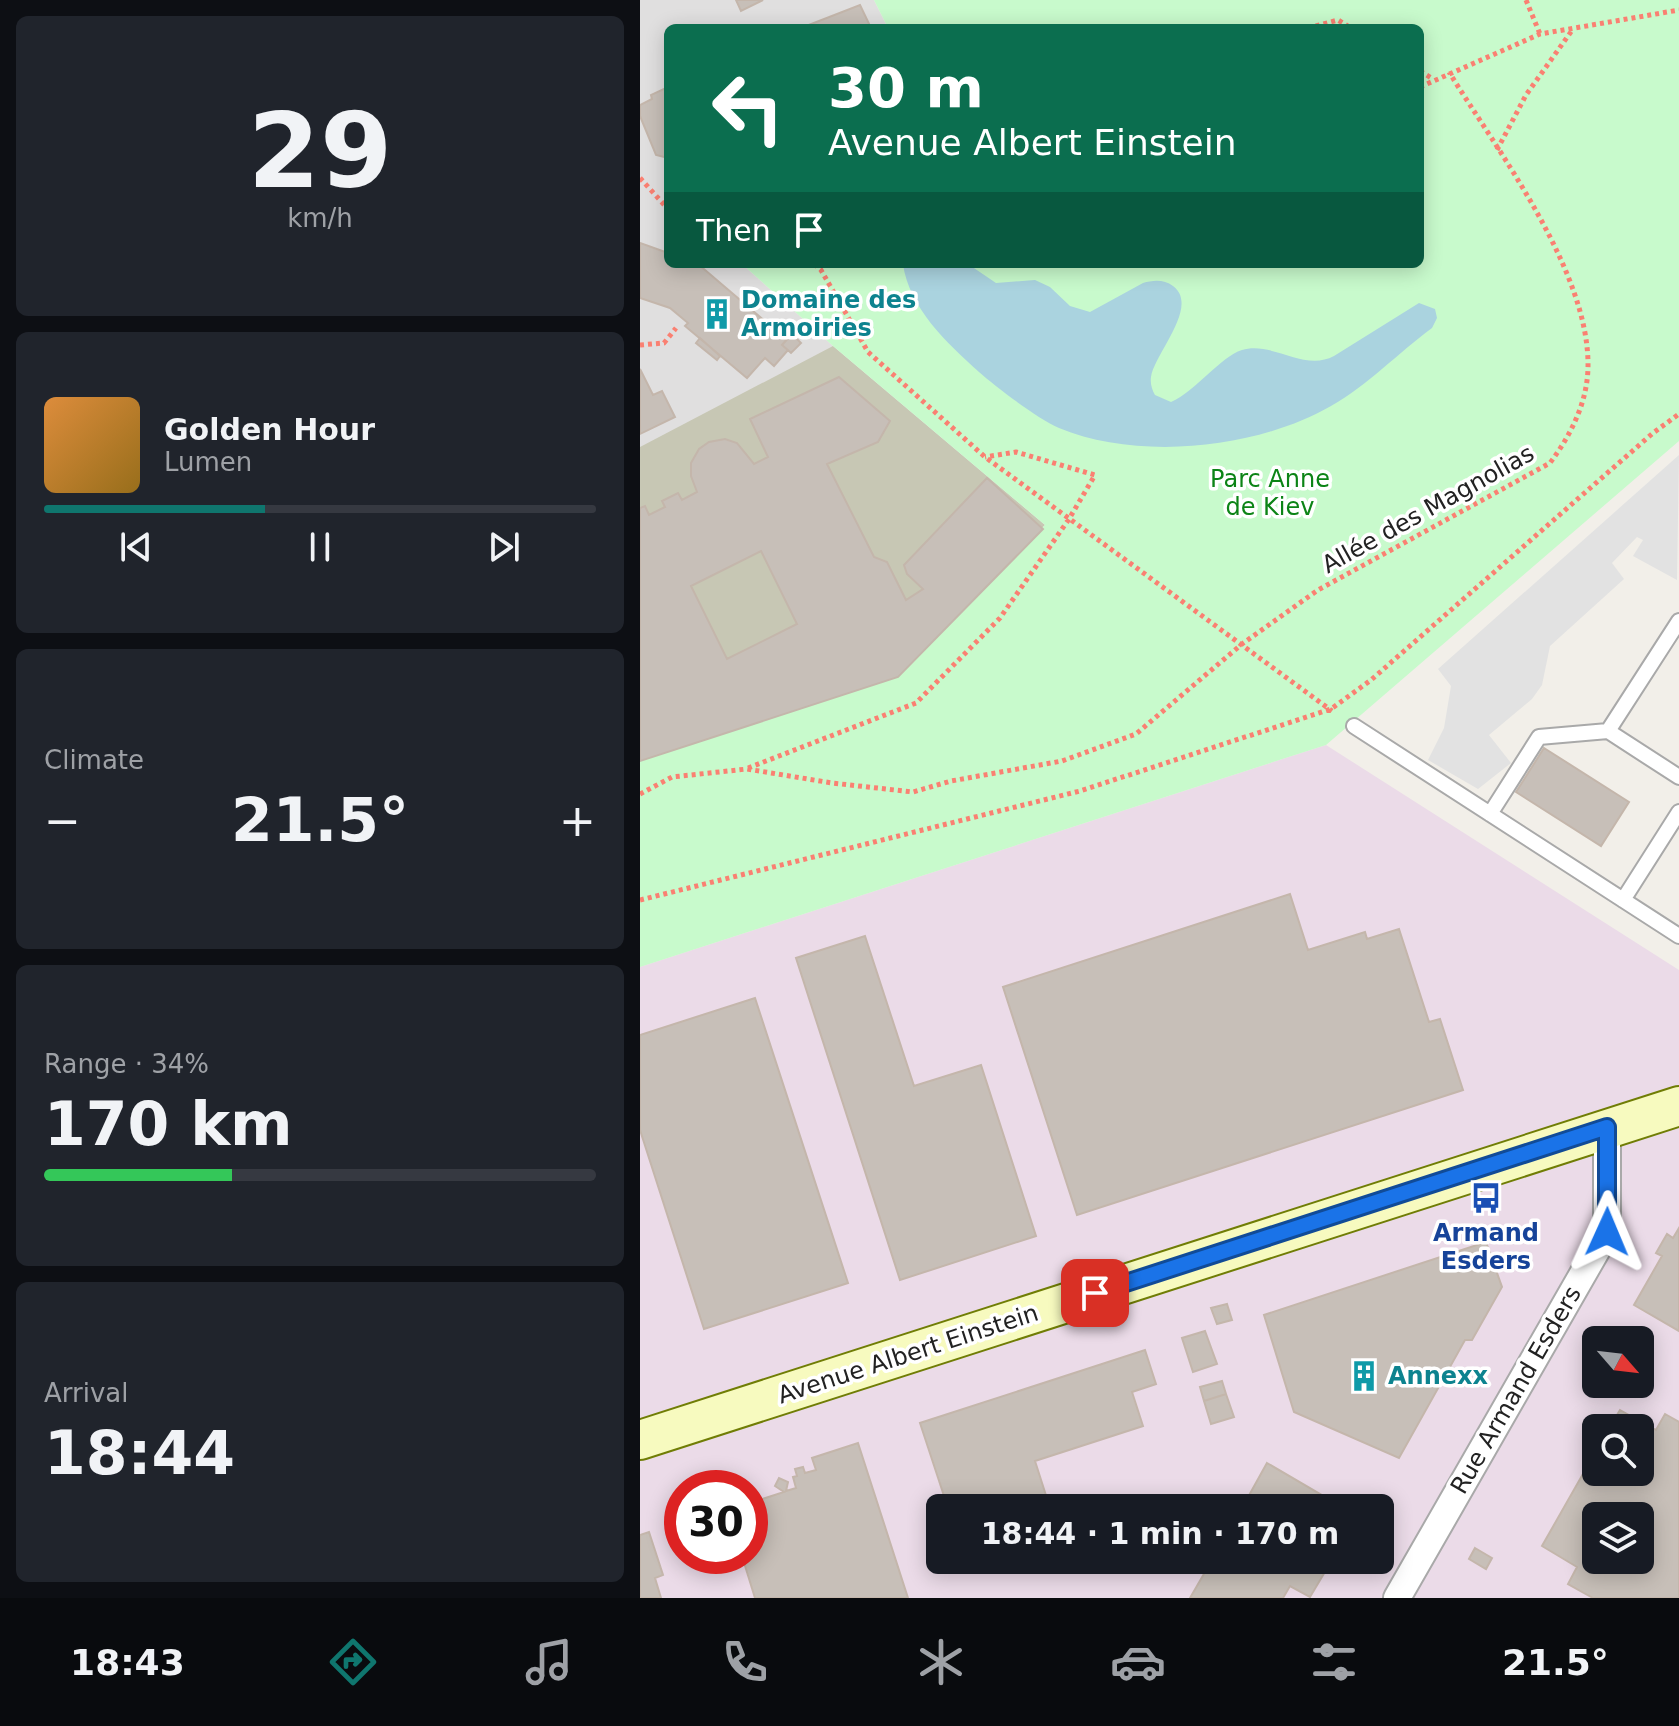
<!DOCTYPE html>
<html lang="en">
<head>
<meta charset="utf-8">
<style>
	body { margin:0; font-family:"DejaVu Sans",sans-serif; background:#20242c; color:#f1f3f6; height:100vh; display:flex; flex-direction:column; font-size:30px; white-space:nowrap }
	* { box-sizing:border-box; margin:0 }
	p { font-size:26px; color:#9ea1a6 }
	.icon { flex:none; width:44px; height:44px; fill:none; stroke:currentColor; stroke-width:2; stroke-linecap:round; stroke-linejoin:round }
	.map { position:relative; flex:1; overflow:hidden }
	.sheet { display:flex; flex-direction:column; gap:16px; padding:16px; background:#0d0f14; width:640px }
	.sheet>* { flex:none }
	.guide { position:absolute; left:24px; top:24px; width:760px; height:244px; border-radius:12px; box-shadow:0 4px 20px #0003; background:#0b6e4f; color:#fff; overflow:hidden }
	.needle { width:52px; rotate:118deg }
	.fabs { position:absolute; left:942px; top:1326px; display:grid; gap:16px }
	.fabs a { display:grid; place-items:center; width:72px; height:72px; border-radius:12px; background:#171b24; box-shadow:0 4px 20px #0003; font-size:40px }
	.speed { position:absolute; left:24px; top:1470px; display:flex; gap:16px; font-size:40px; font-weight:700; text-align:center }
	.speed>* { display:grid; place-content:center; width:104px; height:104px; border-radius:50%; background:#171b24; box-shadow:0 4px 20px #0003; line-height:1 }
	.speed .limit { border:12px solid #d22; background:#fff; color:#111 }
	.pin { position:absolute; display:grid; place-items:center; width:68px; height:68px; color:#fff; margin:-34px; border-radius:16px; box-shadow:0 4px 12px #0006 }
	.me { position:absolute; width:88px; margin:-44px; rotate:1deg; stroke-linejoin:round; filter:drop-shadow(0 0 6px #0008) }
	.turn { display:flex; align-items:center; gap:28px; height:168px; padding:0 32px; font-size:36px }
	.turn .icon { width:104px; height:104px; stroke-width:2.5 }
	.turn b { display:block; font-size:56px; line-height:68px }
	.then { display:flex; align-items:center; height:76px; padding:0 32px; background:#0003; gap:16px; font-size:30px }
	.big { font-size:60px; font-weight:700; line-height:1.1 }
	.sheet .card { flex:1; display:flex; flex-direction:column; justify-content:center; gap:12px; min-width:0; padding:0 28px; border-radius:12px; background:#20242c }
	.sheet .dial { align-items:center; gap:0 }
	.dial b { font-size:104px; line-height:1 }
	.song { display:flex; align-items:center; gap:24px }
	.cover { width:96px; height:96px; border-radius:12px; background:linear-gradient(135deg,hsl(30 70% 55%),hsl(40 70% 35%)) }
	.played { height:8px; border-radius:4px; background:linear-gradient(90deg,#0f766e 40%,#363941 40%) }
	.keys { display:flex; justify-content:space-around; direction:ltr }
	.heat { display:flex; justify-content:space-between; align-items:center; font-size:44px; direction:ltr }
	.charge { height:12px; border-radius:6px; background:linear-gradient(90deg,#34c759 34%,#363941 0) }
	.trip { position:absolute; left:286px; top:1494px; width:468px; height:80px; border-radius:12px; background:#171b24; box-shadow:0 4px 20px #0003; font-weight:700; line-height:80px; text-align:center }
	.menu { display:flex; height:128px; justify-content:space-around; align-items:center; background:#090b0e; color:#9ea1a6 }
	.menu .icon { width:56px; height:56px }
	.menu .selected { color:#0f766e }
	.menu b { font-size:36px; color:#f1f3f6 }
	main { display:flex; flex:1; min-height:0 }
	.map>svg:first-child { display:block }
</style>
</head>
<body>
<main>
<section class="sheet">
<div class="card dial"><b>29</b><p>km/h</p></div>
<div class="card">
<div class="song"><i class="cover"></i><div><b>Golden Hour</b><p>Lumen</p></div></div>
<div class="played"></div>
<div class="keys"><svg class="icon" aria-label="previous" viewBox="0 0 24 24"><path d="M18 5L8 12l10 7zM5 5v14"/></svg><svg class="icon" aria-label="pause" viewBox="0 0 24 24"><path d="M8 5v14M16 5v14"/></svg><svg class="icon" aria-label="next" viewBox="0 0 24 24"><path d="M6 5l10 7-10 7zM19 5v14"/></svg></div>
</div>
<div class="card"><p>Climate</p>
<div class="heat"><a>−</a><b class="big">21.5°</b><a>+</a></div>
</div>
<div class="card"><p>Range · 34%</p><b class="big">170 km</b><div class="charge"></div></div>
<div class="card"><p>Arrival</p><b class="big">18:44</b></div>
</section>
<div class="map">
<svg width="1039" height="1598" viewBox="0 0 1039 1598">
	<rect width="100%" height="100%" fill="#f2efe9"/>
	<!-- residential -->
	<path fill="#e0dfdf" d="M0,0h234l14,28h-220v236h74l91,82 212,179 -405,230z"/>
	<!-- industrial -->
	<path fill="#ebdbe8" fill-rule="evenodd" d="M686,745l353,225v628h-1039v-631zM956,1340h44v44h-44zM956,1428h44v44h-44zM42,1488h68v68h-68zM300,1508h440v52h-440zM956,1516h44v44h-44z"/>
	<!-- construction -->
	<path fill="#c7c7b4" d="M193,346l212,179 -149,150 -256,80v-308z"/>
	<!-- park -->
	<path fill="#c8facc" d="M234,0h805v441l-353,304 -686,222v-212l256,-80 149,-150 -212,-179 -91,-82h678v-236h-532z"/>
	<!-- parking -->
	<path fill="#e2e2e2" d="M1039,455l-2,125 -44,-24 10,-16 -6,-3 -25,26 12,16 -74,67 -8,39 -10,14 -43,36 22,28 -33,26 -50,-29 16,-32 7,-42 -13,-17z"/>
	<!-- water -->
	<path fill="#aad3df" d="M263,264h65l28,19 39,-3 15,7 20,19 20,6 53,-29c10,-3 21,-4 30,3 27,20 -18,67 -22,91 -1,6 1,13 4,18l16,7c25,-11 49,-45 71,-52 31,-9 62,22 92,6l85,-53 16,6 2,9 -5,10c-34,25 -64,57 -101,78 -75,43 -192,55 -272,22 -21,-9 -63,-41 -80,-56 -32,-29 -70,-64 -76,-108z"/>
	<!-- building -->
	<path fill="#c7bfb8" stroke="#c4b6ab" stroke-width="2" fill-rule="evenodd" d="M96,0h27l-22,11z
		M220,5l11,23h-70z
		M28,87v71l-12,-3 -16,-39v-11l12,-6 -1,-4z
		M0,243l28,10v11h30l75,64 7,-8 13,12 -11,13 6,5 -14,16 -9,-8 -18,20 -62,-52 3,-3 -18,-15 -30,-10z
		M152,334l9,9 -10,10 -9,-8z
		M60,338l20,18 -3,4 -21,-17z
		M0,369l13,26 9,-4 13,26 -35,17z
		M199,377l51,44 -12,21 -51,22 47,93 13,5 19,38 17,-11 -16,-15 -3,-9 83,-87 56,51 -145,148 -258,84v-253l5,-2 4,9 16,-8 -3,-6 16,-8 4,7 15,-8 -6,-16v-13l8,-14 10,-7 16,-3 12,4 17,21 14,-7 -18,-38zM121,551l36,73 -70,35 -36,-73z
		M904,748l85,54 -28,44 -85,-54z
		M650,894l18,56 57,-18 2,7 32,-10 30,93 11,-3 23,71 -386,125 -74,-228z
		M225,936l49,150 67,-21 55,171 -136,44 -104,-322z
		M115,998l93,285 -144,46 -64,-199v-95z
		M1039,1228v103l-45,-26 28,-49 -6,-3 11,-19 6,4z
		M846,1242l16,45 -30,53h-7l-66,118 -105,-46 -30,-97z
		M587,1304l5,16 -15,4 -6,-16z
		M565,1331l12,33 -24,8 -11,-34z
		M505,1350l11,34 -24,8 11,34 -108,35 15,47h-102l-28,-85z
		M582,1381l4,13 -22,7 -4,-14z
		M586,1394l8,23 -23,7 -7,-23z
		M980,1410l36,20 9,-16 14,8v176h-86l-25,-14 9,-17 -35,-21 54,-95v21h44v-44h-31zM956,1516h44v44h-44z
		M218,1443l50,155h-153l-13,-42h8v-53l34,-11 -9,-6 4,-8 9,4 -2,9 10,-3 -3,-11 4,-1 -2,-7 8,-2 2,6 11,-3 -4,-12z
		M627,1463l70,41 -2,4h-93z
		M9,1532l14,43 -8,3 6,20h-21v-63z
		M835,1548l17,10 -6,11 -17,-10z
		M572,1560h120l-22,37 -20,-11 -7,12h-93z"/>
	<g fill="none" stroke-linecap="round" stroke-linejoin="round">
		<defs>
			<path id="lane" d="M1039,621l-71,110 71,46
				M714,726l325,210
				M850,814l49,-77 69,-6
				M983,900l56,-88"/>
			<path id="street" d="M757,1598l210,-366v-105"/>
			<path id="secondary" d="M0,1440l1039,-334"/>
		</defs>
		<!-- lane casing -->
		<use href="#lane" stroke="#a9a9a9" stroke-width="18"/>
		<!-- street casing -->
		<use href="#street" stroke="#a9a9a9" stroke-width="30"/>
		<!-- secondary casing -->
		<use href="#secondary" stroke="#707d05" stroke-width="42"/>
		<!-- path -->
		<path stroke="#fa8072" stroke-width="5" stroke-dasharray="4 4" stroke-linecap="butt" d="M886,0l14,34
			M668,28l30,-8 13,8
			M780,71l13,8
			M780,87l120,-53 139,-24
			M857,150l29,-55 47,-66
			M0,178l28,31
			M174,264l7,6 47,82 117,105 347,254
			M0,345l24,-2 12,-15
			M108,768l168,-65 84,-85 69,-99 26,-44 -79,-23 -31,5
			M0,794l32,-17 75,-8 85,14 81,9 38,-11 111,-20 74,-27 106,-90 76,-54 232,-127c20,-27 37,-59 38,-95 2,-96 -89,-215 -139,-296
			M0,900l440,-109 251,-82 40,-29 282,-247 26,-19"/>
		<!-- lane -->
		<use href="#lane" stroke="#fff" stroke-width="14"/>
		<!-- street -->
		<use href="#street" stroke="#fff" stroke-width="26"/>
		<!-- secondary -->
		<use href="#secondary" stroke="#f7fabf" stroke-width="38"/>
	</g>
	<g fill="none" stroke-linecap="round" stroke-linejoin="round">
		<defs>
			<path id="route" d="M455,1293l512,-166v105"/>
		</defs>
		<!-- route casing -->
		<use href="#route" stroke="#114b97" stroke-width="20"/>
		<!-- route -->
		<use href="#route" stroke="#1a73e8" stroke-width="14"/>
	</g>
	<!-- icons -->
	<defs>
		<symbol id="building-bare" viewBox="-9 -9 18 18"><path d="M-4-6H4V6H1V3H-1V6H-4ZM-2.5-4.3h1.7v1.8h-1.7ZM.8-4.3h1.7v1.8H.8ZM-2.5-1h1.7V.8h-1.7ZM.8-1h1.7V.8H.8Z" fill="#0f9aa8" stroke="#fff" stroke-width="2.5" paint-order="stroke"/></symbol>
		<symbol id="bus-bare" viewBox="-9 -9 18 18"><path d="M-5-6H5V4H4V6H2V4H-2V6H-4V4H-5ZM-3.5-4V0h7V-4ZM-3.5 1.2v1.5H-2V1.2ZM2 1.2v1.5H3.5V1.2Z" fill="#1a4fb4" stroke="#fff" stroke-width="2.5" paint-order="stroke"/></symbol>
	</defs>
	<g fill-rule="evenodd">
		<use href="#building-bare" x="55" y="292" width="44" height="44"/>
		<use href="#bus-bare" x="824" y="1176" width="44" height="44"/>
		<use href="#building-bare" x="702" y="1354" width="44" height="44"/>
	</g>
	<g text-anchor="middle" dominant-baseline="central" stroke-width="7" stroke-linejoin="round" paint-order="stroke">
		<!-- culture labels -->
		<g font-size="24" font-weight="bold" fill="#0d838f" stroke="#fff" text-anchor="start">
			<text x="101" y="300">Domaine des<tspan x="101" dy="28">Armoiries</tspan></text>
			<text x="748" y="1376">Annexx</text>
		</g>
		<!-- park labels -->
		<g font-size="24" fill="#0c8416" stroke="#fff">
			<text x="630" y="479">Parc Anne<tspan x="630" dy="28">de Kiev</tspan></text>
		</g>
		<!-- street labels -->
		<g font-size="24" fill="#222" stroke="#fff">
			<text transform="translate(788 509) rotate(-29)">Allée des Magnolias</text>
			<text transform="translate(268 1354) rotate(-18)">Avenue Albert Einstein</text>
			<text transform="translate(876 1390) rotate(-60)">Rue Armand Esders</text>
		</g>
		<!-- transit labels -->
		<g font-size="24" font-weight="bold" fill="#164399" stroke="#fff">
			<text x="846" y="1233">Armand<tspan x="846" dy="28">Esders</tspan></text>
		</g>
	</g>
</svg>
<div class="fabs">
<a><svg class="needle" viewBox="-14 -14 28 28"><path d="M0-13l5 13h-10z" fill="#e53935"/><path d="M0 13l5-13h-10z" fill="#9ea1a6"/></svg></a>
<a><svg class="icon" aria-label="search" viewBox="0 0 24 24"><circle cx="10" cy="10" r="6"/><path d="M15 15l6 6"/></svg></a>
<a><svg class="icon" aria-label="layers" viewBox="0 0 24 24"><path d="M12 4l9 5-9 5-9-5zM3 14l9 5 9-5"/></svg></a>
</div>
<div class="speed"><div class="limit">30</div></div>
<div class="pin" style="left:455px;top:1293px;background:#d93025"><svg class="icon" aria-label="arrive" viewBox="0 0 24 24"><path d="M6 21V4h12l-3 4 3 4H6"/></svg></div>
<svg class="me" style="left:967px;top:1232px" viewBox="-20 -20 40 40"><path d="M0-17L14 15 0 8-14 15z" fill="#1a73e8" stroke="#fff" stroke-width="4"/></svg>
<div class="trip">18:44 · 1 min · 170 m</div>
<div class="guide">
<div class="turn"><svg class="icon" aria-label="left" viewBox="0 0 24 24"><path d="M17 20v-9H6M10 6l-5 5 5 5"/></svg><div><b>30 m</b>Avenue Albert Einstein</div></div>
<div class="then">Then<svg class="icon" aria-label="arrive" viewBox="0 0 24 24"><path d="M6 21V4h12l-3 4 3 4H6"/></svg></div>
</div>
</div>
</main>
<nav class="menu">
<b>18:43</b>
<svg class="icon selected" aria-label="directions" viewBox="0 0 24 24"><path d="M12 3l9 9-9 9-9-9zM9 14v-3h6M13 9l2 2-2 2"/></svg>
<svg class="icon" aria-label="music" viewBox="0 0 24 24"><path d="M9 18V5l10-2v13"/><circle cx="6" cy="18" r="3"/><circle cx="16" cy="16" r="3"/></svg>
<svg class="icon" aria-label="phone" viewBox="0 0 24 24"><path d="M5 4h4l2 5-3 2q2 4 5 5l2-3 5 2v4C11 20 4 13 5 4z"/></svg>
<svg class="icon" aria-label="climate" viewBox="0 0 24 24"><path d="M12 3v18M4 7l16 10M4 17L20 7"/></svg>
<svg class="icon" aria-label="car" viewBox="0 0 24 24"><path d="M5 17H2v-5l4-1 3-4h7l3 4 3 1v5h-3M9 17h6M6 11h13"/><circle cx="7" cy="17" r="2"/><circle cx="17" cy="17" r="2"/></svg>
<svg class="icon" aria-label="filters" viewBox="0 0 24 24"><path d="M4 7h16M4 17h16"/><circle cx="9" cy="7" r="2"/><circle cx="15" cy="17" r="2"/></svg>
<b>21.5°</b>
</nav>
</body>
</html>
